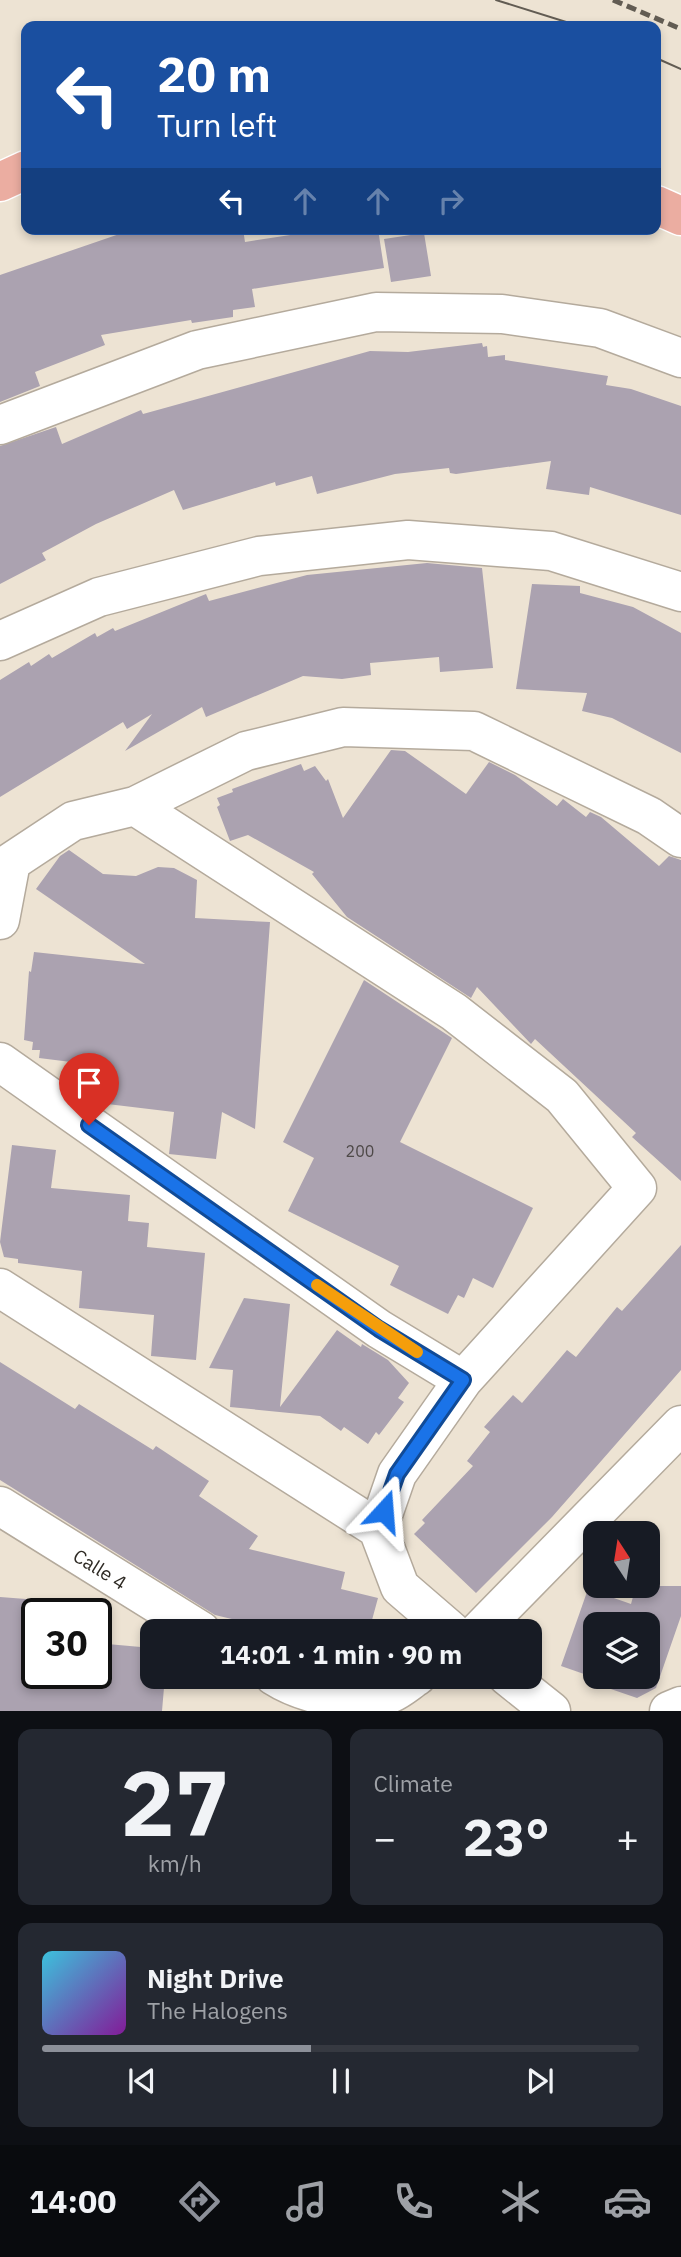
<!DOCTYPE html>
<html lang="en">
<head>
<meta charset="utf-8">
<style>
	body { margin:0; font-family:"IBM Plex Sans",sans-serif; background:#242831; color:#f1f3f6; height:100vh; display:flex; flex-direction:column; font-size:26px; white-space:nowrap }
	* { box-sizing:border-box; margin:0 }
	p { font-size:23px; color:#9ea1a6 }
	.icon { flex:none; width:38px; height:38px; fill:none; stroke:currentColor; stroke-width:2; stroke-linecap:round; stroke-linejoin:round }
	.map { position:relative; height:1711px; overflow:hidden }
	.side { display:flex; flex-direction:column; gap:18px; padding:18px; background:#0d0f14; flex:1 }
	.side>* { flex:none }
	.banner { position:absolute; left:21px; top:21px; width:640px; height:214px; border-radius:14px; box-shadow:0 4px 10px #0003; background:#1a4fa0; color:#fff; overflow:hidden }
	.needle { width:46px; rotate:348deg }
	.tools { position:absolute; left:583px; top:1521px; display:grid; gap:14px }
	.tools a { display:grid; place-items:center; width:77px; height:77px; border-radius:14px; background:#171b24; box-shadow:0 4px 10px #0003; font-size:35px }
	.speed { position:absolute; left:21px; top:1598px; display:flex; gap:14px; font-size:35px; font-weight:700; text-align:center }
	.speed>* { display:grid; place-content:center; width:91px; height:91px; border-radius:50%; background:#171b24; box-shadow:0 4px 10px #0003; line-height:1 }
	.speed .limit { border:4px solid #111; border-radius:10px; background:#fff; color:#111 }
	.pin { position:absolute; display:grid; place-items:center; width:60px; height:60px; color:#fff; margin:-72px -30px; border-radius:50% 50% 50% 0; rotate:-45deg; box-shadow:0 0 7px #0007 }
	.pin .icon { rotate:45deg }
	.me { position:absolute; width:77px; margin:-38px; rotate:19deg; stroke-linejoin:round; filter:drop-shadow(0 0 5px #0008) }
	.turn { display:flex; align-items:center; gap:24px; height:147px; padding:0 21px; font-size:32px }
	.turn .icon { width:91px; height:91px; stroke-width:2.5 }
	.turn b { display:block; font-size:49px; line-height:60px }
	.lanes { display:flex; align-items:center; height:66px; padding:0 21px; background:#0003; justify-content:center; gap:35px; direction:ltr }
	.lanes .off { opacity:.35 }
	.big { font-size:52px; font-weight:800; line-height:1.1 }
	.side .tile { flex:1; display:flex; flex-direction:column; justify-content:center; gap:10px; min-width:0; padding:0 24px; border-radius:14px; background:#242831 }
	.side .dial { align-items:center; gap:0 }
	.dial b { font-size:91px; line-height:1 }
	.song { display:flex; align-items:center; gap:21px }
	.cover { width:84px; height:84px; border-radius:10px; background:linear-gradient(135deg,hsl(190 70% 55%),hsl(290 70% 35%)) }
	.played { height:7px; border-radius:4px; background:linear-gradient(90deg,#8c9099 45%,#363941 45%) }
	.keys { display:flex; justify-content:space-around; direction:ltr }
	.heat { display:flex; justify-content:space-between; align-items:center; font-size:38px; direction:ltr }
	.side .tiles { flex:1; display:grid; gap:18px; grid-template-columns:1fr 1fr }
	.tile:last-child { grid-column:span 2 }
	.trip { position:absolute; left:140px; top:1619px; width:402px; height:70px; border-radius:14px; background:#171b24; box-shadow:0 4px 10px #0003; font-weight:800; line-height:70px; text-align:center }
	.menu { display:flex; height:112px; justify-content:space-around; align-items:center; background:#090b0e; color:#9ea1a6 }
	.menu .icon { width:49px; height:49px }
	.menu .current { color:#8c9099 }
	.menu b { font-size:32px; color:#f1f3f6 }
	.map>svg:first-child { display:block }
</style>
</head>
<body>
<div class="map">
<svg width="681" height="1711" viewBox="0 0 681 1711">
	<rect width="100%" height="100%" fill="#ede3d3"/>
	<!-- building -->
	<path fill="#aba2b0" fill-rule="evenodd" d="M134,229h109l2,13 85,-13h48l6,39 -132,21 3,18 -22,3v7l-41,6 -1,-3 -90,15 4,10 -70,27 5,14 -40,16v-127z
		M424,233l7,43 -40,6 -7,-43z
		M482,343l1,4 4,-1 1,11 17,-2v5l103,16 -2,9 25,4 50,17v109l-91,-28 -1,8 -43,-6 5,-28 -95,13 -6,-1 -1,-5 -54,6 -78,20 -5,-18 -36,10 -1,-4 -92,28 -9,-20 -78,34 -54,29 4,7 -46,24v-138l56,-19 6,17 79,-34 2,4 227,-63 38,1z
		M427,563l55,5 11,100 -53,4 -1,-15 -69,6 1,12 -29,4 -39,-3 -97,41 -4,-10 -77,44 27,-37 -25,15 -4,-7 -123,75v-117l29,-18 2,4 18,-12 3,4 43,-25 2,4 16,-9 2,3 91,-37 3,7 98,-26z
		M532,584l48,2v7l53,14 48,26v120l-69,-35 -30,-7 5,-18 -71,-4z
		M391,750l14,1 61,43 23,-32 26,13 42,31 6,-7 23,18 4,-5 11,5 58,49 10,-10 12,4v321l-49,-44 4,-4 -101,-94 -4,5 -54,-57 -6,11 -124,-81 -35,-43 2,-2 -66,-37 -18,6 -13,-34 3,-2 -3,-7 16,-6 -1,-3 69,-25 3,7 11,-5 11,15 2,-2 15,39z
		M69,850l34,24 33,2 22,-9 16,1 23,12 -2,38 75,4 -15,207 -33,-17 -6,47 -47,-5 5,-42 -75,-9 4,-37 -64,-8 1,-8h-8l1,-8 -9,-2 5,-69 2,1 3,-20 111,12 -109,-75 24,-33z
		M364,980l88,58 -52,104 133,66 -40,80 -20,-10 -9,20 -6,-3 -10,19 -58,-29 9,-19 -111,-55 26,-53 -31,-16z
		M12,1145l44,5 -5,38 79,7 -2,26 21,2 -2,24 58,6 -9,107 -45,-4 3,-41 -75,-7 3,-37 -64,-8v-4l-14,-2 -4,-15z
		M681,1245v125l-129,147 -76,76 -62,-59 11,-11 -3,-3 51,-54 -6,-5 23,-29 -6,-5 29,-32 9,8 45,-53 9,7 41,-50 5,4z
		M244,1298l46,6 -10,103 57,-77 24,17 1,-3 26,16 21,23 -11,15 6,4 -25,33 -3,-3 -8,12 -24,-17 -3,4 -21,-15 -90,-9 3,-37 -24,-2z
		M0,1362l75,47 4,-5 74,46 3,-4 53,35 -10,15 59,40 -9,13 96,23 -4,17 37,9 -9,33h-87l-67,-16 -215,-135z
		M636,1586h45v30l-25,72 -19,10 -32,-11 2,-5 -46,-16 27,-77 43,15zM595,1624h53v52h-53z
		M0,1597l104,8 -8,13v-4h-59v59h59v-30l56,5v28h13l-3,35h-162z"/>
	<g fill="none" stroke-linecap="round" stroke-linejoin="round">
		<defs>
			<path id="minor" d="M0,425l197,-75 179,-38 126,2 98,14 81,30
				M0,641l99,-44 160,-41 149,-16 143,11 130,41
				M135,806l319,206 108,84 75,92 -174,192
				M0,920l11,-58 62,-41 62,-15 111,-55 97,-24 131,4 175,85 32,22
				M0,1062l379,267 84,51 -66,94 -19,55
				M0,1288l378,241 22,58 51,44
				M0,1506l201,125
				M479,1631l202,-206
				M274,1676c30,19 81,30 115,18 9,-3 19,-12 28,-18
				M507,1676l44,35
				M669,1711l12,-5"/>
			<path id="major" d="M0,182l26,-12
				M656,205l25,11"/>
		</defs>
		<!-- minor casing -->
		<use href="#minor" stroke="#b4aa9c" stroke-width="41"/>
		<!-- major casing -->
		<use href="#major" stroke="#fff" stroke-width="41"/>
		<!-- minor -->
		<use href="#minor" stroke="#fff" stroke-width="38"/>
		<!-- major -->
		<use href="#major" stroke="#ebada1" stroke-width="38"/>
		<!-- tram -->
		<path stroke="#625c53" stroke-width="2" d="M496,0l83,26
			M656,58l25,11"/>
		<!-- rail -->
		<path stroke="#625c53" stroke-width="5" stroke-dasharray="10 5" stroke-linecap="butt" d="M613,0l68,29"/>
	</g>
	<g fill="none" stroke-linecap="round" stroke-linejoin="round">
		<defs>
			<path id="route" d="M89,1125l290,204 84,51 -66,94 -13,37"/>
		</defs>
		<!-- route casing -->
		<use href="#route" stroke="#114b97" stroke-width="18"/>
		<!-- route -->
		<use href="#route" stroke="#1a73e8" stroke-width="12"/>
		<!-- slow -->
		<path stroke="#f59e0b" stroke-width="12" d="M317,1285l100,67"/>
	</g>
	<g text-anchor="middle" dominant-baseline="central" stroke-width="7" stroke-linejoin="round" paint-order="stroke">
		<!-- number labels -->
		<g font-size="16" fill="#4e4948">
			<text x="360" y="1151">200</text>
		</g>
		<!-- street labels -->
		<g font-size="19" fill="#2f2b25" stroke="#fff">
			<text transform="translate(100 1569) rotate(32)">Calle 4</text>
		</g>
	</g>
</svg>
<div class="tools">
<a><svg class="needle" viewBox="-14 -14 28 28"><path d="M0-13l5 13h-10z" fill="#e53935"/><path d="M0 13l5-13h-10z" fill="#9ea1a6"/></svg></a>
<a><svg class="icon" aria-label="layers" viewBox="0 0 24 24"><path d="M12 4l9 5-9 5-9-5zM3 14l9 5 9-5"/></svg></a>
</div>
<div class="speed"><div class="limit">30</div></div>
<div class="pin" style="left:89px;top:1125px;background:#d93025"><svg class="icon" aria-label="arrive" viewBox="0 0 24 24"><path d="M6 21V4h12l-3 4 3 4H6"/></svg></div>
<svg class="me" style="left:384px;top:1511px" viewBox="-20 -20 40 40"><path d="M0-17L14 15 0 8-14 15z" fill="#1a73e8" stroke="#fff" stroke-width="4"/></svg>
<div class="trip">14:01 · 1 min · 90 m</div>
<div class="banner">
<div class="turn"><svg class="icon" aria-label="left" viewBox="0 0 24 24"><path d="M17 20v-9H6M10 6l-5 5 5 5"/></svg><div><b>20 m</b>Turn left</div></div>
<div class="lanes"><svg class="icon" aria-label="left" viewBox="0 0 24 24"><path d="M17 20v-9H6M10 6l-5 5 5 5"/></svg><svg class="icon off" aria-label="ahead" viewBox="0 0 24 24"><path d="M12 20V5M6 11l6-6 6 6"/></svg><svg class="icon off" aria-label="ahead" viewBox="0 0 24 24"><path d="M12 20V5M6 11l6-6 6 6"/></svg><svg class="icon off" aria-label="right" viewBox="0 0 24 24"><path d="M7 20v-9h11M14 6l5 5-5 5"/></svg></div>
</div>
</div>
<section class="side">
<div class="tiles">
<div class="tile dial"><b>27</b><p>km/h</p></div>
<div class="tile"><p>Climate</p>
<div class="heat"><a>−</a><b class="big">23°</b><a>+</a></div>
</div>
<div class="tile">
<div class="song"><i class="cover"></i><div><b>Night Drive</b><p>The Halogens</p></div></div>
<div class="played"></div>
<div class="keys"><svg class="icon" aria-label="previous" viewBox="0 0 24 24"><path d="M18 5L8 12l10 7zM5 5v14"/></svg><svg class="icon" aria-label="pause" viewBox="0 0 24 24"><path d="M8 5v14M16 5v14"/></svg><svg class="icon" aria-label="next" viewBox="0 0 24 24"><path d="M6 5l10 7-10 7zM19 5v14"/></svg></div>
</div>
</div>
</section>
<nav class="menu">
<b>14:00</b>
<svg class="icon current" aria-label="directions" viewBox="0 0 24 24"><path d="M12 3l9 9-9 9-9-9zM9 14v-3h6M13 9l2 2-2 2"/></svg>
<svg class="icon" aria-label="music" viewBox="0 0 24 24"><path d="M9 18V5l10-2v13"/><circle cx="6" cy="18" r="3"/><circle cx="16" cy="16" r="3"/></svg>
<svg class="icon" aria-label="phone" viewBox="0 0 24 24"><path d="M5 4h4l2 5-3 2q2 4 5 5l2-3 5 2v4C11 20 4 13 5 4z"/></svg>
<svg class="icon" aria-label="climate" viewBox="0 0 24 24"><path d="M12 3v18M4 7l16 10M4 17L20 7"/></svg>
<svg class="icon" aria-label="car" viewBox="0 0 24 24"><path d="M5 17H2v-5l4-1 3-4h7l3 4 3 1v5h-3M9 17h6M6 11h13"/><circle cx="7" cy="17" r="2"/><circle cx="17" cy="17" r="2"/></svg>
</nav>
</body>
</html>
